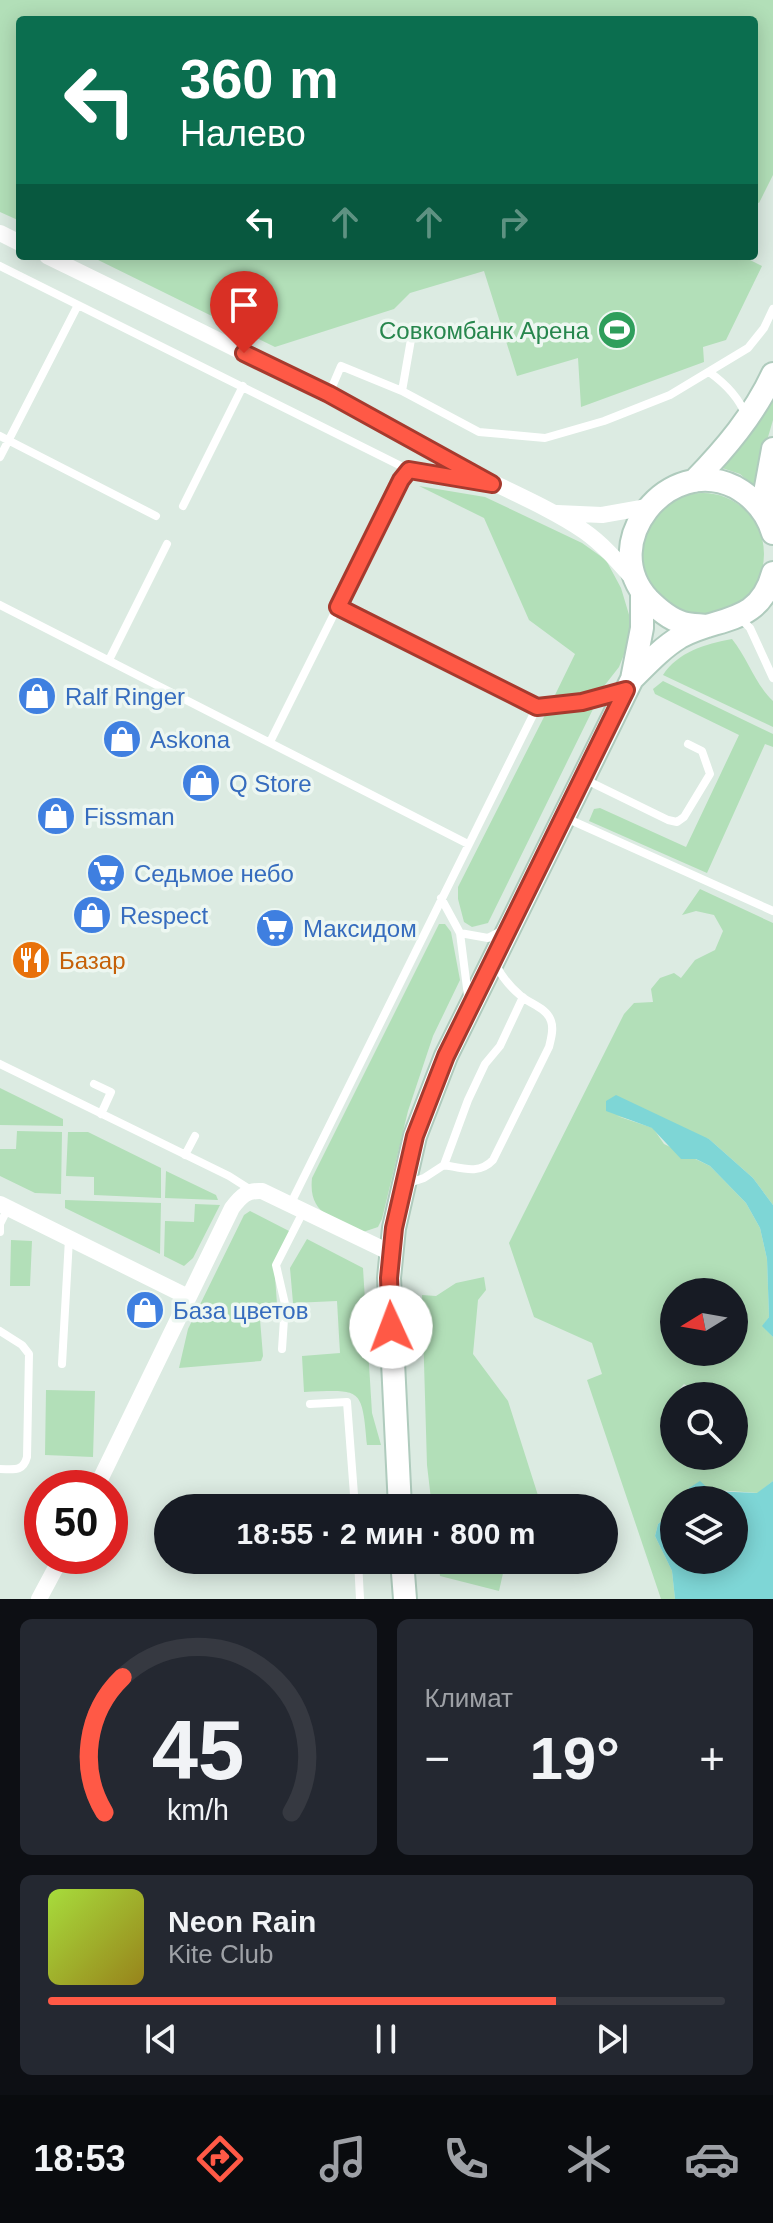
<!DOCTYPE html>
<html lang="ru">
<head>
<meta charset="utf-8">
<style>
	body { margin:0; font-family:Arial,sans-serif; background:#242831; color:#f1f3f6; height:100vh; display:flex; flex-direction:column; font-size:30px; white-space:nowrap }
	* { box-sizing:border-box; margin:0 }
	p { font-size:26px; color:#9ea1a6 }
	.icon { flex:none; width:44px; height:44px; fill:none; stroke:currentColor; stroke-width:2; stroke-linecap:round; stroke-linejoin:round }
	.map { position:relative; height:1599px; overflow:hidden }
	.side { display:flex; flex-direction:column; gap:20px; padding:20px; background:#0d0f14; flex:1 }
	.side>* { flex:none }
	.top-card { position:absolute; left:16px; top:16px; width:742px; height:244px; border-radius:8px; box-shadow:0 4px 20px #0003; background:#0b6e4f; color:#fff; overflow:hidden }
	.needle { width:52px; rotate:259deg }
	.fabs { position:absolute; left:660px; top:1278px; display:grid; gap:16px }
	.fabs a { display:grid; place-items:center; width:88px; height:88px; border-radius:50%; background:#171b24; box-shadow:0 4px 20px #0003; font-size:40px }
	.speed { position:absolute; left:24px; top:1470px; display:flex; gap:16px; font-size:40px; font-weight:700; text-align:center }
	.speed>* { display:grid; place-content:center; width:104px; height:104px; border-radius:50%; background:#171b24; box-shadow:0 4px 20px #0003; line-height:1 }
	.speed .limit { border:12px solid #d22; background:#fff; color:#111 }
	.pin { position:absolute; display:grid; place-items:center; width:68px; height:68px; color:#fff; margin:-82px -34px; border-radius:50% 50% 50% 0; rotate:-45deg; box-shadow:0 0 8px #0007 }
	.pin .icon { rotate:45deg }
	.me { position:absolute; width:88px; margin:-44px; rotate:358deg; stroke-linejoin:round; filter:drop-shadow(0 0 6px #0008) }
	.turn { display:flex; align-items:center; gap:28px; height:168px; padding:0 32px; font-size:36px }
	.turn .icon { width:104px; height:104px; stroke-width:2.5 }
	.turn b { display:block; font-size:56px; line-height:68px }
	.lanes { display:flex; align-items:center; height:76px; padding:0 32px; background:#0003; justify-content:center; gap:40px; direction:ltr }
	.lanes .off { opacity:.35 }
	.big { font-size:60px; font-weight:700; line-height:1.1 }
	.side .tile { flex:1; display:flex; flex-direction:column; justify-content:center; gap:12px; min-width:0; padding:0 28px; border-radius:12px; background:#242831 }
	.side .dial { align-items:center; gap:0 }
	.dial svg { height:208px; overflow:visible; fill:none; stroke:#363941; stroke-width:7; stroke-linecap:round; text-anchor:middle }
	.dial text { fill:#f1f3f6; stroke:none }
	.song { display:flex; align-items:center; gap:24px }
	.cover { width:96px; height:96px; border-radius:12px; background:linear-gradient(135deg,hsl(80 70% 55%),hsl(50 70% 35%)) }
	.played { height:8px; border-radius:4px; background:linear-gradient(90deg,#ff5946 75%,#363941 75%) }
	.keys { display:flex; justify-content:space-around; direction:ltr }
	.heat { display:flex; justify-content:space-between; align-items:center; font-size:44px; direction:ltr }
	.side .tiles { flex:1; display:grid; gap:20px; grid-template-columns:1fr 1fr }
	.tile:last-child { grid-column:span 2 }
	.trip { position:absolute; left:154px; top:1494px; width:464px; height:80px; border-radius:40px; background:#171b24; box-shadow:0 4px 20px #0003; font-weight:700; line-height:80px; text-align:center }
	.menu { display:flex; height:128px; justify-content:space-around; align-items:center; background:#090b0e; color:#9ea1a6 }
	.menu .icon { width:56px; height:56px }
	.menu .active { color:#ff5946 }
	.menu b { font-size:36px; color:#f1f3f6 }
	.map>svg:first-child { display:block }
</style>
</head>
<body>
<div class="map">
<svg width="773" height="1599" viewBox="0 0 773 1599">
	<rect width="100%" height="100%" fill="#dcebe2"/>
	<!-- green -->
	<path fill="#b2dfb8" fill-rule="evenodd" d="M0,0h773v175l-14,28 -5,-2v-181h-734v201l-20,-9z
		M90,256h652l20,10 -36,74 -23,7 1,15 -123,45 -3,-49 -61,18 -33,-105 -74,22 -16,16 -119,38z
		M773,391v29l-15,51 -1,18 -17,-15 -18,-6c22,-23 36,-49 51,-77z
		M419,486l66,11 97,46 24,17 15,28 9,30 -1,24 -10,25 -18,23 -11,4 -35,1 20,-41 -46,-34 -45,-102z
		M642 554a61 61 0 1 1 122 0a61 61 0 1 1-122 0Z
		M732,639c16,20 23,45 41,62v26l-110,-52c15,-23 42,-31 69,-36z
		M663,681l110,53v13l-8,-3 -58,129 -118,-52 5,-12 6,-1 86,39 53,-112 -84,-41 -2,-5z
		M595,705l-107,218 -16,4 -8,-5 -6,-23v-12l89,-176z
		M700,889l73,34v282l-20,-27 -44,-39 -92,-23 36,12 11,16 46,22 36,37 14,25 7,31 2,58 -6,9 10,11v144l-15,12 -69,-5 -4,12h-11v12l-16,12 -3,12 17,35 3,28h-14l-74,-219 15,-6 -10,-31 -58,-26 -25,-74 115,-229 10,-11 19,-1 -2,-13 9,-11 14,-5 7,5 14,-18 20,-10 8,-19 -9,-16 -18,-4 -14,4zM674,1292h60v60h-60zM684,1384l15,9 -3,3h38v60h-60v-53l-3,-4z
		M439,924h6l6,8 9,48 -27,56 -25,75 -26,108 -4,8 -15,5c-29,-15 -55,-16 -51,-54z
		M0,1088l63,31v7l-63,-1z
		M17,1131l45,1 -1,62 -26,-1 -35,-17v-27h16z
		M68,1132h20l73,36v30l-67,-3v-18l-28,-1z
		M166,1171l50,24 2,5 -53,-2z
		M65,1200l96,3 -1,51 -95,-46z
		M195,1204l25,1 -27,53 -9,8 -20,-10 1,-35 29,1z
		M250,1211l39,20 1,3 -16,29 3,41 -18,3 4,49 -2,5 -82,7 9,-39 56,-114z
		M307,1239l56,29 9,145 9,32h-14c-5,-59 -6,-55 -63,-53l-2,-36 38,-3 -3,-52 -44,2 -3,-35z
		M11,1240l21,1 -2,45h-20z
		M484,1277l2,13 -8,10 -5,54 35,47 34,107h-110l-5,-43 -5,-170 14,1 20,-13z
		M46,1390l49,1 -2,66 -48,-2z
		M438,1560h68l-7,31 -59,-15z"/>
	<!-- water -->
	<path fill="#7ed6d6" d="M616,1095l93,44 44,39 20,27v132l-11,-11 7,-9 -2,-58 -7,-31 -14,-25 -36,-37 -14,-7h-15l-29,-31 -46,-17v-10z
		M700,1481l11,10 46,2 16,-12v118h-98l-3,-28 -17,-35 3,-12 14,-11 2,-1v48h60v-60h-49l4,-12z"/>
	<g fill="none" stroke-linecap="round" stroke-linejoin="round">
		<defs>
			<path id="secondary" d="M694,481c31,-32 60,-66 79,-107
				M762,509l11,-60
				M707,626c-8,-1 -17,-1 -24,-3 -14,-4 -25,-14 -35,-24 -51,-56 20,-145 87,-112 18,10 32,26 38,46
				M633,678c15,-15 29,-30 47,-41 37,-21 79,-11 93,-64
				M400,1508l-11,-230 5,-50 21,-92 31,-80 186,-377 10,-51v-36
				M402,1560l3,39"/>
		</defs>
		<!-- secondary casing -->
		<use href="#secondary" stroke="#afcbbd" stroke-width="26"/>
		<!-- lane -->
		<path stroke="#fff" stroke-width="8" d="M0,266l409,204 69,12
			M413,328l-11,63 77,41 66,6 59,-17 66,-26 78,-47 16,-20 9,-19
			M709,372c17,12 30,25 37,44
			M329,394l12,-28 61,25
			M0,436l156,80
			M0,457l78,-152
			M183,506l60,-120
			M0,605l468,239
			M338,607l199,100 45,-5 38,-10
			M739,617l11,11 23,50
			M109,660l58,-116
			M270,742l131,-262 8,-10
			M586,780l82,40 9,2 7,-5 26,-43 -8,-23 -14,-7
			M566,818l207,93
			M441,898l19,35 8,63
			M460,933l28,5 13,-7
			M0,1064l229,112 22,14
			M94,1084l17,8 -10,22
			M185,1155l10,-19
			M444,1165l24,-65 17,-36 15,-18 23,-49
			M409,1183l15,-5 20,-13c18,3 35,10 49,-5l56,-113c2,-8 5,-18 2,-26 -4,-13 -21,-17 -30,-25 -11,-9 -19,-19 -25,-31
			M290,1205l247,-498
			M0,1232v-8l8,-16
			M0,1331l22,14 7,9 -2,103c-4,15 -13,12 -27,12
			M282,1349l3,-45 -9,-39 27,-53
			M62,1364l7,-125
			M310,1404l37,-2 8,106
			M110,1509h2
			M358,1560l2,39"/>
		<!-- street -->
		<path stroke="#fff" stroke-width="16" d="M0,233l20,10
			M47,256c137,67 273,133 407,207 42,23 90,41 130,68 20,14 36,33 52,51
			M557,513l45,2 45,-8
			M0,1204l188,93
			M96,1488l136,-280c9,-12 15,-18 30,-17l129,62
			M39,1599l23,-43"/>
		<!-- secondary -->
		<use href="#secondary" stroke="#fff" stroke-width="22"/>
	</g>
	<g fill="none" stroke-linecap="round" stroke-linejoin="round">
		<defs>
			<path id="route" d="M244,353l85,41 163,90 -83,-14 -8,10 -63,127 199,100 45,-5 44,-12 -180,366 -31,80 -21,92 -5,50 2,49"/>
		</defs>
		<!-- route casing -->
		<use href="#route" stroke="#a63a2e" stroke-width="20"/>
		<!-- route -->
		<use href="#route" stroke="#ff5946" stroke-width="14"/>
	</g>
	<!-- icons -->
	<defs>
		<symbol id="stadium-disc" viewBox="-11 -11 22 22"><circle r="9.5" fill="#2e9e5b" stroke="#edf7f1"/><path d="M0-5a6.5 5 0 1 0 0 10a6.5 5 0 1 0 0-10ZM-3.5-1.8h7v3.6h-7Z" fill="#fff"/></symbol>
		<symbol id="shop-disc" viewBox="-11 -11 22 22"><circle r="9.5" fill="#3f7fe0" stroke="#edf7f1"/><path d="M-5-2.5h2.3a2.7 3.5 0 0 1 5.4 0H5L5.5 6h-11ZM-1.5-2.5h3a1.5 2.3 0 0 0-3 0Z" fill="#fff"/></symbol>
		<symbol id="supermarket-disc" viewBox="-11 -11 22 22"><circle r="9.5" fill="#3f7fe0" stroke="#edf7f1"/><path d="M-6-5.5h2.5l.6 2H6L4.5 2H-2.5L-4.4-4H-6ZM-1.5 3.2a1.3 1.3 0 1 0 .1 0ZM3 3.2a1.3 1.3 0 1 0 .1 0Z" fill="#fff"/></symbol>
		<symbol id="restaurant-disc" viewBox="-11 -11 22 22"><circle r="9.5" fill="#e8710a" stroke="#edf7f1"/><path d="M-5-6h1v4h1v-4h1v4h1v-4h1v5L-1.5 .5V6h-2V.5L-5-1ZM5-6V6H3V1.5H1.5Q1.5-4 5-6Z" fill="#fff"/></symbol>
	</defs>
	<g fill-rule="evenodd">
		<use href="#stadium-disc" x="595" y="308" width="44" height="44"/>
		<use href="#shop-disc" x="15" y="674" width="44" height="44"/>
		<use href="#shop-disc" x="100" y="717" width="44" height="44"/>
		<use href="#shop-disc" x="179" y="761" width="44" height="44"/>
		<use href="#shop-disc" x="34" y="794" width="44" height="44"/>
		<use href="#supermarket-disc" x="84" y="851" width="44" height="44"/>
		<use href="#shop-disc" x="70" y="893" width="44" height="44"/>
		<use href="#supermarket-disc" x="253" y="906" width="44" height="44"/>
		<use href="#restaurant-disc" x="9" y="938" width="44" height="44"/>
		<use href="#shop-disc" x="123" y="1288" width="44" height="44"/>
	</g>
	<g text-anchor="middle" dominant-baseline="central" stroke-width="7" stroke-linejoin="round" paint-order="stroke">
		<!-- leisure labels -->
		<g font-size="24" fill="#27864d" stroke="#edf7f1" text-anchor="end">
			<text x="589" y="330">Совкомбанк Арена</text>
		</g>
		<!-- shop labels -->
		<g font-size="24" fill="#366cbe" stroke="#edf7f1" text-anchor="start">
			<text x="65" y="696">Ralf Ringer</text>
			<text x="150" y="739">Askona</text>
			<text x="229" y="783">Q Store</text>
			<text x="84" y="816">Fissman</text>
			<text x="134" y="873">Седьмое небо</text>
			<text x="120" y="915">Respect</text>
			<text x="303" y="928">Максидом</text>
			<text x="173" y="1310">База цветов</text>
		</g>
		<!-- food labels -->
		<g font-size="24" fill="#c56008" stroke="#edf7f1" text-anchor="start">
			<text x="59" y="960">Базар</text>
		</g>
	</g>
</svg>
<div class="fabs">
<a><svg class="needle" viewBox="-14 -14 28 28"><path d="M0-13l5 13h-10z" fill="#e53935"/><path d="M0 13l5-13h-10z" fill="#9ea1a6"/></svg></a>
<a><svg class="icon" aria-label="search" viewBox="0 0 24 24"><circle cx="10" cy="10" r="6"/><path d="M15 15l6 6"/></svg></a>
<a><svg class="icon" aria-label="layers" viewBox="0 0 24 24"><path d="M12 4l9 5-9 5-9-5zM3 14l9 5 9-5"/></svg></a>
</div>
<div class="speed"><div class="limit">50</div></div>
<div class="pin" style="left:244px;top:353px;background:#d93025"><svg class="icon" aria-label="arrive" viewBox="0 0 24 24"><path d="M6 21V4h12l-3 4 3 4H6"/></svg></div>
<svg class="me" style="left:391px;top:1327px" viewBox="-20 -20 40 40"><circle r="19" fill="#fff"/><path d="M0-13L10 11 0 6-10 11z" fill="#ff5946"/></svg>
<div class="trip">18:55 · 2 мин · 800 m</div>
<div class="top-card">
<div class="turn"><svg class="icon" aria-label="left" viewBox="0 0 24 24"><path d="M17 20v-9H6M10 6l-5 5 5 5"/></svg><div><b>360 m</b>Налево</div></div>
<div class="lanes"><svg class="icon" aria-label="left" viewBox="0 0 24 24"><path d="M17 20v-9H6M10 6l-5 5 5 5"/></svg><svg class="icon off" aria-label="ahead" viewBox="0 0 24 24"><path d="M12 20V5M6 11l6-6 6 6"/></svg><svg class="icon off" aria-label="ahead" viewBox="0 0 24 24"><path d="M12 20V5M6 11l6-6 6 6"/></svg><svg class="icon off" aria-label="right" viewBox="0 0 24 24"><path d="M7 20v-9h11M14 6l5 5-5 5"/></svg></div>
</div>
</div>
<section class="side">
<div class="tiles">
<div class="tile dial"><svg viewBox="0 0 100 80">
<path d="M14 69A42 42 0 1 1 86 69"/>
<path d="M14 69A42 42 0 0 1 21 17" stroke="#ff5946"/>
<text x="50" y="56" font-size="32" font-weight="700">45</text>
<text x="50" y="72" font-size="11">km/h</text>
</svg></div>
<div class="tile"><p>Климат</p>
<div class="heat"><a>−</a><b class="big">19°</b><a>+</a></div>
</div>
<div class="tile">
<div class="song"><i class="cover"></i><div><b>Neon Rain</b><p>Kite Club</p></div></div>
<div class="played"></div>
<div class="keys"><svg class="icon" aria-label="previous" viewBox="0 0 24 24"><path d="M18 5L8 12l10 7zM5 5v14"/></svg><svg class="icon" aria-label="pause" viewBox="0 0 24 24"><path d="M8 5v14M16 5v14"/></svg><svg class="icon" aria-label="next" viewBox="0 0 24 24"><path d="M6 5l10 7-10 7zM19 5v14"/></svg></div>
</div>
</div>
</section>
<nav class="menu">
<b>18:53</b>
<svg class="icon active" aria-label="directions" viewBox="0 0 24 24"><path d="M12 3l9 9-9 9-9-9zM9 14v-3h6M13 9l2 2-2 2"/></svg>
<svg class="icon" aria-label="music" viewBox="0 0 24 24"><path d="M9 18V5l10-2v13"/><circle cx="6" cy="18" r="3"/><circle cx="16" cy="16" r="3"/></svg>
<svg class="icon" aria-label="phone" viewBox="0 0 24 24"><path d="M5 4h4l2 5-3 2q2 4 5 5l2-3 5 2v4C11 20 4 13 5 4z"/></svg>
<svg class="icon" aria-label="climate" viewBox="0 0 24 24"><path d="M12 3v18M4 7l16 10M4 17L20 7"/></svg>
<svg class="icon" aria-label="car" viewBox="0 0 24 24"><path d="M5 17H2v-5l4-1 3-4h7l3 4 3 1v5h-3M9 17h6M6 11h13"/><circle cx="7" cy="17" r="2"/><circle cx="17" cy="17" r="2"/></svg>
</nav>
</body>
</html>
